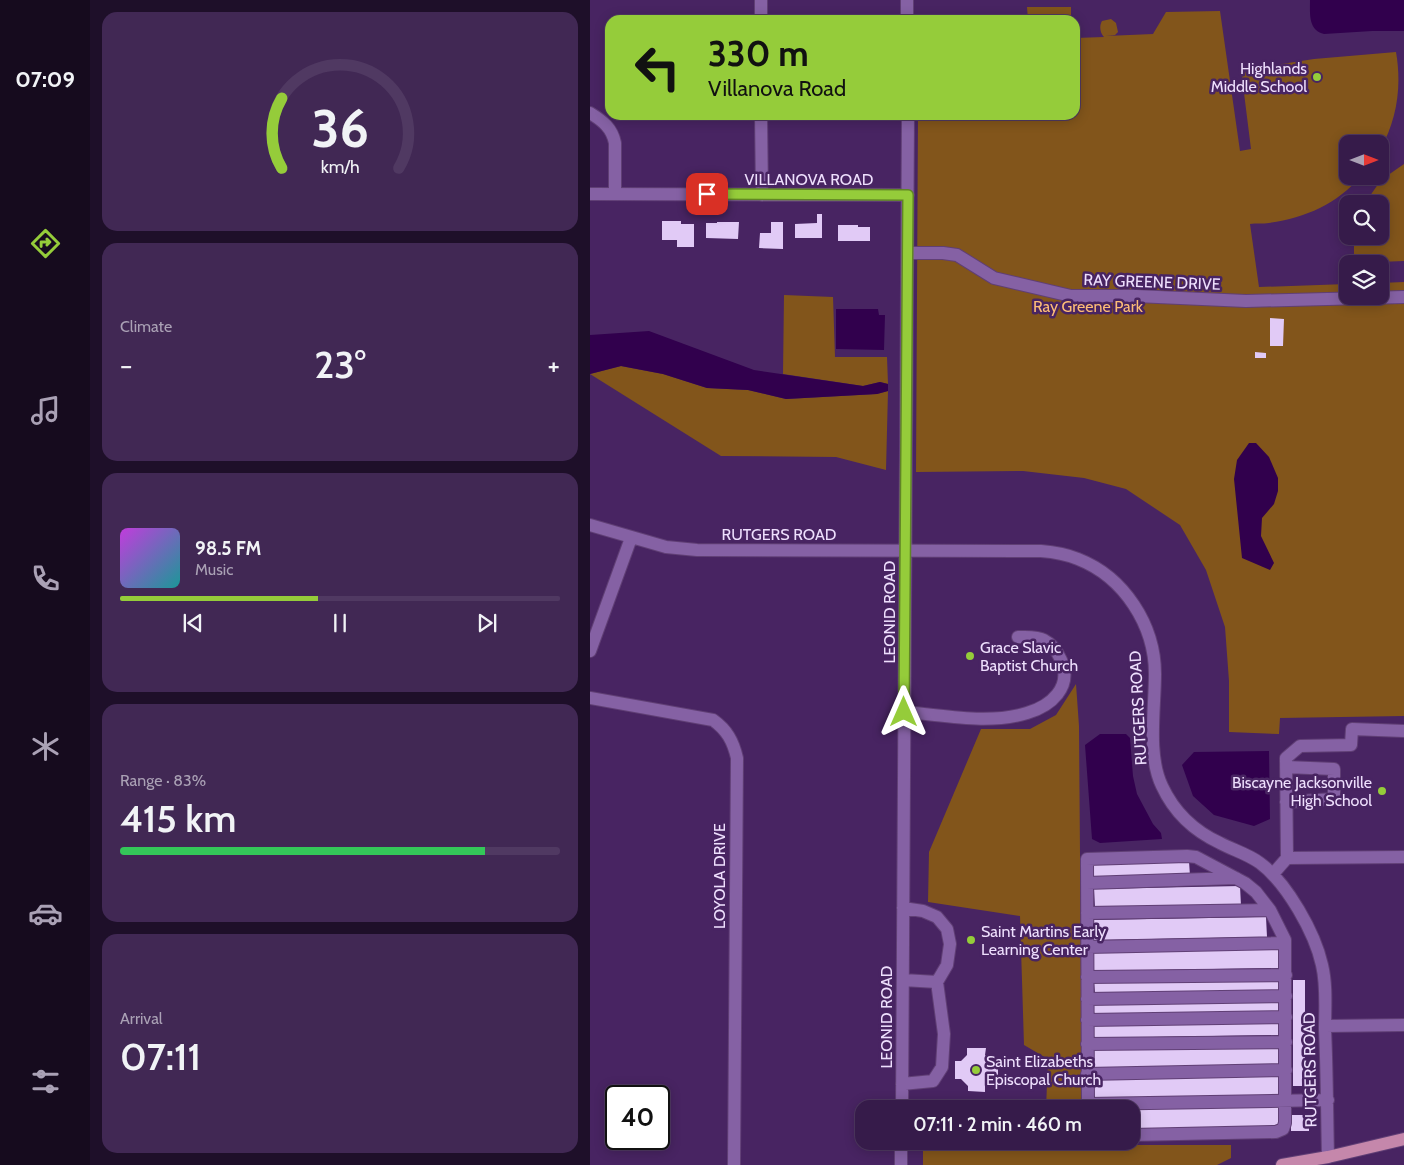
<!DOCTYPE html>
<html lang="en">
<head>
<meta charset="utf-8">
<style>
	body { margin:0; font-family:Cabin,sans-serif; background:#412854; color:#f1f3f6; height:100vh; display:flex; flex-direction:column; font-size:19px; white-space:nowrap }
	* { box-sizing:border-box; margin:0 }
	p { font-size:16px; color:#aaa1b5 }
	.icon { flex:none; width:28px; height:28px; fill:none; stroke:currentColor; stroke-width:2; stroke-linecap:round; stroke-linejoin:round }
	.map { position:relative; flex:1; overflow:hidden }
	.sheet { display:flex; flex-direction:column; gap:12px; padding:12px; background:#1e0f29; width:500px }
	.sheet>* { flex:none }
	.top-card { position:absolute; left:15px; top:15px; width:475px; height:105px; border-radius:15px; box-shadow:0 2px 12px #0003,0 0 0 1px #503962; background:#95cc3a; color:#111; overflow:hidden }
	.needle { width:32px; rotate:90deg }
	.buttons { position:absolute; left:749px; top:135px; display:grid; gap:10px }
	.buttons a { display:grid; place-items:center; width:50px; height:50px; border-radius:10px; background:#361b4a; box-shadow:0 2px 12px #0003,0 0 0 1px #503962; font-size:25px }
	.speed { position:absolute; left:15px; top:1085px; display:flex; gap:10px; font-size:25px; font-weight:700; text-align:center }
	.speed>* { display:grid; place-content:center; width:65px; height:65px; border-radius:50%; background:#361b4a; box-shadow:0 2px 12px #0003,0 0 0 1px #503962; line-height:1 }
	.speed .limit { border:2px solid #111; border-radius:8px; background:#fff; color:#111 }
	.pin { position:absolute; display:grid; place-items:center; width:42px; height:42px; color:#fff; margin:-21px; border-radius:10px; box-shadow:0 2px 8px #0006 }
	.me { position:absolute; width:55px; margin:-28px; rotate:0deg; stroke-linejoin:round; filter:drop-shadow(0 0 4px #0008) }
	.turn { display:flex; align-items:center; gap:18px; height:105px; padding:0 20px; font-size:22px }
	.turn .icon { width:65px; height:65px; stroke-width:2.5 }
	.turn b { display:block; font-size:35px; line-height:42px }
	.big { font-size:38px; font-weight:600; line-height:1.1 }
	.sheet .card { flex:1; display:flex; flex-direction:column; justify-content:center; gap:8px; min-width:0; padding:0 18px; border-radius:15px; background:#412854 }
	.sheet .dial { align-items:center; gap:0 }
	.dial svg { height:130px; overflow:visible; fill:none; stroke:#503962; stroke-width:7; stroke-linecap:round; text-anchor:middle }
	.dial text { fill:#f1f3f6; stroke:none }
	.song { display:flex; align-items:center; gap:15px }
	.cover { width:60px; height:60px; border-radius:8px; background:linear-gradient(135deg,hsl(290 70% 55%),hsl(180 70% 35%)) }
	.played { height:5px; border-radius:2px; background:linear-gradient(90deg,#95cc3a 45%,#503962 45%) }
	.keys { display:flex; justify-content:space-around; direction:ltr }
	.heat { display:flex; justify-content:space-between; align-items:center; font-size:28px; direction:ltr }
	.charge { height:8px; border-radius:4px; background:linear-gradient(90deg,#34c759 83%,#503962 0) }
	.trip { position:absolute; left:265px; top:1100px; width:285px; height:50px; border-radius:15px; background:#361b4a; box-shadow:0 2px 12px #0003,0 0 0 1px #503962; font-weight:600; line-height:50px; text-align:center }
	main { display:flex; flex:1; min-height:0 }
	.tabs { display:flex; flex-direction:column; width:90px; justify-content:space-around; align-items:center; background:#160b1e; color:#aaa1b5 }
	.tabs .icon { width:35px; height:35px }
	.tabs .selected { color:#95cc3a }
	.tabs b { font-size:22px; color:#f1f3f6 }
	.map>svg:first-child { display:block }
</style>
</head>
<body>
<main>
<nav class="tabs">
<b>07:09</b>
<svg class="icon selected" aria-label="directions" viewBox="0 0 24 24"><path d="M12 3l9 9-9 9-9-9zM9 14v-3h6M13 9l2 2-2 2"/></svg>
<svg class="icon" aria-label="music" viewBox="0 0 24 24"><path d="M9 18V5l10-2v13"/><circle cx="6" cy="18" r="3"/><circle cx="16" cy="16" r="3"/></svg>
<svg class="icon" aria-label="phone" viewBox="0 0 24 24"><path d="M5 4h4l2 5-3 2q2 4 5 5l2-3 5 2v4C11 20 4 13 5 4z"/></svg>
<svg class="icon" aria-label="climate" viewBox="0 0 24 24"><path d="M12 3v18M4 7l16 10M4 17L20 7"/></svg>
<svg class="icon" aria-label="car" viewBox="0 0 24 24"><path d="M5 17H2v-5l4-1 3-4h7l3 4 3 1v5h-3M9 17h6M6 11h13"/><circle cx="7" cy="17" r="2"/><circle cx="17" cy="17" r="2"/></svg>
<svg class="icon" aria-label="filters" viewBox="0 0 24 24"><path d="M4 7h16M4 17h16"/><circle cx="9" cy="7" r="2"/><circle cx="15" cy="17" r="2"/></svg>
</nav>
<section class="sheet">
<div class="card dial"><svg viewBox="0 0 100 80">
<path d="M14 69A42 42 0 1 1 86 69"/>
<path d="M14 69A42 42 0 0 1 14 26" stroke="#95cc3a"/>
<text x="50" y="56" font-size="32" font-weight="700">36</text>
<text x="50" y="72" font-size="11">km/h</text>
</svg></div>
<div class="card"><p>Climate</p>
<div class="heat"><a>−</a><b class="big">23°</b><a>+</a></div>
</div>
<div class="card">
<div class="song"><i class="cover"></i><div><b>98.5 FM</b><p>Music</p></div></div>
<div class="played"></div>
<div class="keys"><svg class="icon" aria-label="previous" viewBox="0 0 24 24"><path d="M18 5L8 12l10 7zM5 5v14"/></svg><svg class="icon" aria-label="pause" viewBox="0 0 24 24"><path d="M8 5v14M16 5v14"/></svg><svg class="icon" aria-label="next" viewBox="0 0 24 24"><path d="M6 5l10 7-10 7zM19 5v14"/></svg></div>
</div>
<div class="card"><p>Range · 83%</p><b class="big">415 km</b><div class="charge"></div></div>
<div class="card"><p>Arrival</p><b class="big">07:11</b></div>
</section>
<div class="map">
<svg width="814" height="1165" viewBox="0 0 814 1165">
	<rect width="100%" height="100%" fill="#482462"/>
	<!-- green -->
	<path fill="#82551b" d="M437,7h44v13h-43z
		M630,11l26,182 -6,-42 11,-2 -9,-72 6,-8 66,-10 82,-7c6,34 1,68 -16,98v-6h-32v32h13c-24,28 -56,42 -92,47 -6,1 -13,0 -19,1l9,63 88,-3 1,12h32v-13l24,-1v434l-124,2 -1,16 -50,-2v-51l-4,-54 -19,-57 -26,-45 -54,-36 -42,-11 -61,-7 -107,1 2,-357h157v-77l29,-1c-4,-4 -5,-11 -2,-16l9,-2 5,4 2,9 -3,3 -9,1 47,-2 13,-22z
		M814,164v97l-50,2v-27h26v-32l-15,-1 16,-23z
		M194,295l49,2 2,60h52l1,27 -8,-2 -17,4 -80,-12z
		M31,366l42,8 44,14 41,2 38,9 91,-5 11,-3 -2,79 -50,-13 -115,-1 -131,-82z
		M486,684l3,42 3,383h-36l2,-50 -24,-14 -4,-129 -92,-14 1,-50 52,-123h49l26,-14z
		M333,1141h159l1,4h148v13l-14,7h-294z"/>
	<!-- water -->
	<path fill="#31004d" d="M720,0h94v31h-32l-48,3c-16,-4 -14,-20 -14,-34z
		M246,309h42l1,6h6l-1,35 -48,-1z
		M59,331l105,39 109,16 17,-4 8,2v7l-11,3 -91,5 -38,-9 -41,-2 -44,-14 -42,-8 -31,8v-39z
		M659,443h7l13,14 9,21v13l-4,13 -12,14 -1,18 13,27 -4,7 -28,-12 -8,-79 3,-19z
		M510,734h26l4,4 3,38 4,18 16,30 8,9 1,6 -62,4 -8,-4 -7,-94z
		M679,751l1,68 -16,7 -40,-11 -21,-19 -11,-31 12,-13z"/>
	<!-- building -->
	<path fill="#e1caf6" d="M227,214h5v24h-27v-14l22,-1z
		M72,221h19v3h13v23h-17v-7h-15z
		M127,222h22l-1,17 -32,-1v-15h11z
		M181,222h12v27l-24,-1 1,-15h11z
		M248,225h20v2h12v14h-32z
		M680,318l14,1 -1,27h-13z
		M665,352l11,1v5h-11z
		M599,861l1,15 -96,2 -1,-15z
		M650,886l1,20 -146,2 -1,-19z
		M676,917l1,20 -173,3v-20z
		M689,948v20l-185,3v-19z
		M689,980v10l-184,3 -1,-10z
		M703,980h12v106h-12z
		M689,1001v10l-185,3v-9z
		M689,1023v12l-185,3v-12z
		M689,1047v18l-185,3v-18z
		M377,1048h19l-1,7 6,7h7v17h-7l-6,6v7l-17,-1v-5l-7,-7h-6v-18h6l6,-6z
		M688,1076l1,19 -185,3v-19z
		M689,1107v19l-148,3v-20z
		M701,1115h18v16h-18z"/>
	<g fill="none" stroke-linecap="round" stroke-linejoin="round">
		<defs>
			<path id="minor" d="M171,0v20
				M317,0v20
				M0,113c13,8 22,15 25,30v51
				M171,115l1,80
				M0,194l318,1
				M318,253h35l14,2 37,23 77,18h65l110,5 158,-4
				M0,525l76,22 31,3 344,1c13,1 25,3 37,8 46,18 77,66 77,115 0,35 -8,81 7,112 12,26 32,45 58,57 13,7 28,11 40,20 27,20 55,70 62,102 5,21 3,43 3,64 2,43 2,85 3,128
				M0,651l41,-113
				M0,698l123,22c14,10 20,21 24,38l-3,407
				M314,712c40,3 84,13 123,1 24,-7 46,-26 34,-53 -3,-7 -9,-16 -17,-20 -7,-4 -18,-3 -26,-3
				M696,767l48,2v30l-48,3
				M697,858l-1,-100 14,-12 51,-1 1,-16 52,2
				M683,874l14,-16 117,-1
				M497,883l149,-5
				M497,913l183,-3
				M497,947l198,-4
				M497,977l199,-2
				M313,980l34,2
				M497,999l199,-3
				M497,1020l199,-3
				M735,1026l79,-1
				M497,1044l199,-2
				M497,1074l199,-4
				M312,1084l31,-3 9,-14 2,-33 -7,-52 10,-17 3,-21 -3,-15 -10,-12 -14,-6 -20,-3
				M498,1104l240,-4
				M312,1109l6,-994
				M498,1109l-1,-250 100,-3 9,1 49,26 11,9 14,18 15,30v183l-2,6 -7,3 -145,3
				M311,1165v-24"/>
			<path id="major" d="M692,1165l46,-8 76,-18"/>
		</defs>
		<!-- minor casing -->
		<use href="#minor" stroke="#603f75" stroke-width="14"/>
		<!-- major casing -->
		<use href="#major" stroke="#603f75" stroke-width="14"/>
		<!-- minor -->
		<use href="#minor" stroke="#8561a4" stroke-width="12"/>
		<!-- major -->
		<use href="#major" stroke="#c587ab" stroke-width="12"/>
	</g>
	<g fill="none" stroke-linecap="round" stroke-linejoin="round">
		<defs>
			<path id="route" d="M117,194l201,1 -4,517"/>
		</defs>
		<!-- route casing -->
		<use href="#route" stroke="#618526" stroke-width="12"/>
		<!-- route -->
		<use href="#route" stroke="#95cc3a" stroke-width="9"/>
	</g>
	<!-- markers -->
	<g fill="#95cc3a" stroke="#482462" stroke-width="2">
		<circle cx="727" cy="77" r="5"/>
		<circle cx="380" cy="656" r="5"/>
		<circle cx="792" cy="791" r="5"/>
		<circle cx="381" cy="940" r="5"/>
		<circle cx="386" cy="1070" r="5"/>
	</g>
	<g text-anchor="middle" dominant-baseline="central" stroke-width="5" stroke-linejoin="round" paint-order="stroke">
		<!-- poi labels -->
		<g font-size="16" fill="#eedffd" stroke="#482462" text-anchor="start">
			<text x="717" y="68" text-anchor="end">Highlands<tspan x="717" dy="18">Middle School</tspan></text>
			<text x="390" y="647">Grace Slavic<tspan x="390" dy="18">Baptist Church</tspan></text>
			<text x="782" y="782" text-anchor="end">Biscayne Jacksonville<tspan x="782" dy="18">High School</tspan></text>
			<text x="391" y="931">Saint Martins Early<tspan x="391" dy="18">Learning Center</tspan></text>
			<text x="396" y="1061">Saint Elizabeths<tspan x="396" dy="18">Episcopal Church</tspan></text>
		</g>
		<!-- street labels -->
		<g font-size="16" fill="#eedffd" stroke="#482462">
			<text x="219" y="179">VILLANOVA ROAD</text>
			<text transform="translate(562 282) rotate(2)">RAY GREENE DRIVE</text>
			<text x="189" y="534">RUTGERS ROAD</text>
			<text transform="translate(299 612) rotate(-90)">LEONID ROAD</text>
			<text transform="translate(548 708) rotate(-93)">RUTGERS ROAD</text>
			<text transform="translate(129 876) rotate(-90)">LOYOLA DRIVE</text>
			<text transform="translate(296 1017) rotate(-90)">LEONID ROAD</text>
			<text transform="translate(720 1070) rotate(-91)">RUTGERS ROAD</text>
		</g>
		<!-- park labels -->
		<g font-size="16" fill="#fdbd77" stroke="#482462">
			<text x="498" y="306">Ray Greene Park</text>
		</g>
	</g>
</svg>
<div class="buttons">
<a><svg class="needle" viewBox="-14 -14 28 28"><path d="M0-13l5 13h-10z" fill="#e53935"/><path d="M0 13l5-13h-10z" fill="#aaa1b5"/></svg></a>
<a><svg class="icon" aria-label="search" viewBox="0 0 24 24"><circle cx="10" cy="10" r="6"/><path d="M15 15l6 6"/></svg></a>
<a><svg class="icon" aria-label="layers" viewBox="0 0 24 24"><path d="M12 4l9 5-9 5-9-5zM3 14l9 5 9-5"/></svg></a>
</div>
<div class="speed"><div class="limit">40</div></div>
<div class="pin" style="left:117px;top:194px;background:#d93025"><svg class="icon" aria-label="arrive" viewBox="0 0 24 24"><path d="M6 21V4h12l-3 4 3 4H6"/></svg></div>
<svg class="me" style="left:314px;top:712px" viewBox="-20 -20 40 40"><path d="M0-17L14 15 0 8-14 15z" fill="#95cc3a" stroke="#fff" stroke-width="4"/></svg>
<div class="trip">07:11 · 2 min · 460 m</div>
<div class="top-card">
<div class="turn"><svg class="icon" aria-label="left" viewBox="0 0 24 24"><path d="M17 20v-9H6M10 6l-5 5 5 5"/></svg><div><b>330 m</b>Villanova Road</div></div>
</div>
</div>
</main>
</body>
</html>
